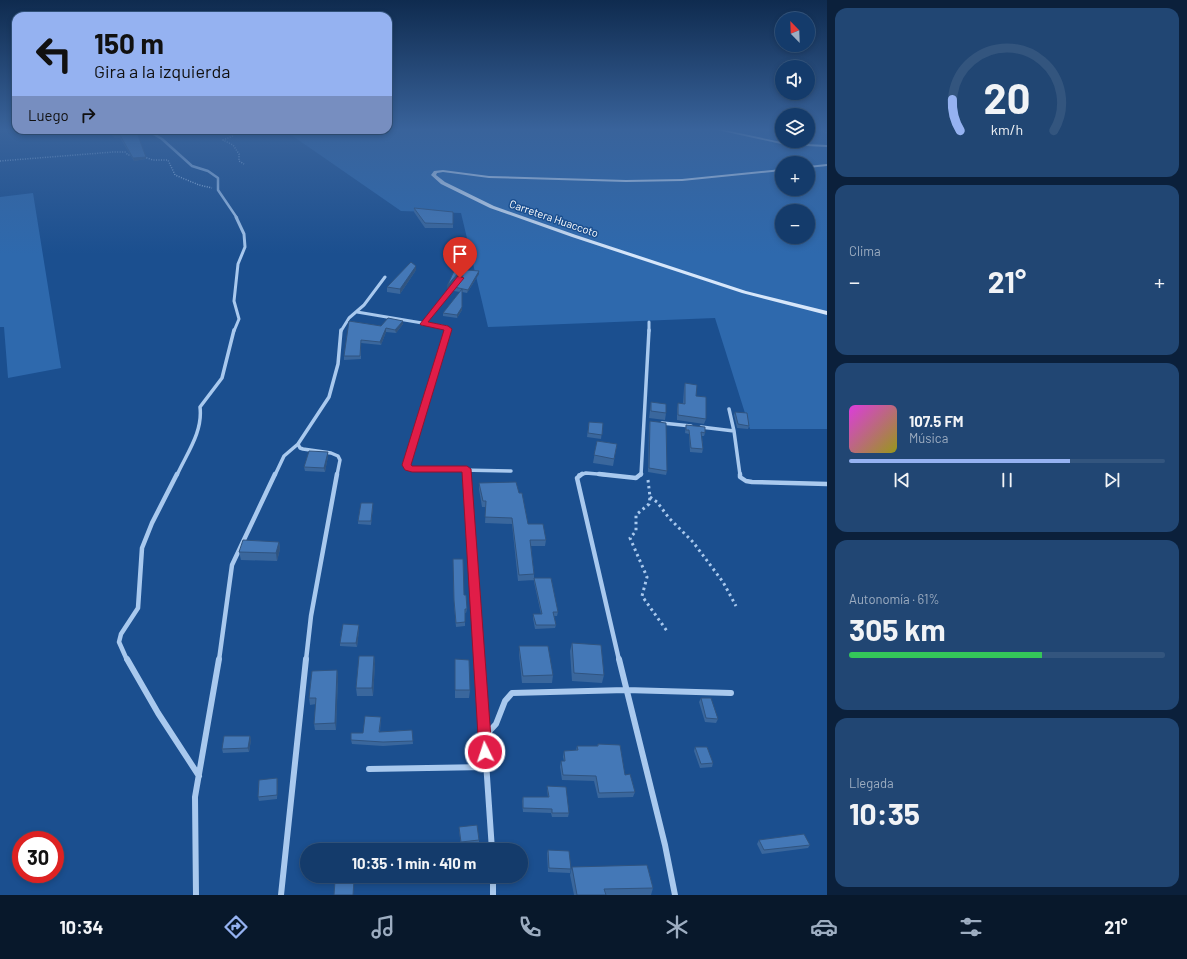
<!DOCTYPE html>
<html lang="es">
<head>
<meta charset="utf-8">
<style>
	body { margin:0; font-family:Barlow,sans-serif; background:#214673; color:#f1f3f6; height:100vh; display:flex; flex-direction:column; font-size:15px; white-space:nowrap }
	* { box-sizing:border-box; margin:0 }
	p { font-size:13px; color:#9dadc1 }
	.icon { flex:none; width:22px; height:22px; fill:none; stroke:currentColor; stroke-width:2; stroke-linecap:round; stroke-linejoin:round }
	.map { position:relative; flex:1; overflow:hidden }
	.details { display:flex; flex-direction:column; gap:8px; padding:8px; background:#0b203b; width:360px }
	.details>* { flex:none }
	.guide { position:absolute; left:12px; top:12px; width:380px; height:122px; border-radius:12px; box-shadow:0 2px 6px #0003,0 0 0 1px #33557e; background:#95b2f1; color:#111; overflow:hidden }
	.needle { width:26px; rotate:337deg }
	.fabs { position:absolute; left:775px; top:12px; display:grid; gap:8px }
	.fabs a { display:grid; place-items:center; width:40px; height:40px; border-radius:50%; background:#143b6b; box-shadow:0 2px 6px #0003,0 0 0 1px #33557e; font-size:20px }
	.speed { position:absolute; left:12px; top:831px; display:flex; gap:8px; font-size:20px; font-weight:700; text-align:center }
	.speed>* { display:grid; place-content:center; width:52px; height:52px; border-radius:50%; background:#143b6b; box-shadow:0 2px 6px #0003,0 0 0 1px #33557e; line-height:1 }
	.speed .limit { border:6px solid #d22; background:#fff; color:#111 }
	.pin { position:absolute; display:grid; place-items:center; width:34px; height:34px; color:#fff; margin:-41px -17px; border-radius:50% 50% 50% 0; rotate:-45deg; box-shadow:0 0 4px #0007 }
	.pin .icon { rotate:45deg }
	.me { position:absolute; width:44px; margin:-22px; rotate:356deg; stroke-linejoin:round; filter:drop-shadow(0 0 3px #0008) }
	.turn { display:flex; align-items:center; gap:14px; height:84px; padding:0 16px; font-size:18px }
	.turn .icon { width:52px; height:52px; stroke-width:2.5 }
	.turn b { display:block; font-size:28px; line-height:34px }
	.then { display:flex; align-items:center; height:38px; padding:0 16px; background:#0003; gap:8px; font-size:15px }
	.big { font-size:30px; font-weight:700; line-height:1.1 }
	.details .widget { flex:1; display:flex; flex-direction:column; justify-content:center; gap:6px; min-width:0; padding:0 14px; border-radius:12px; background:#214673 }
	.details .dial { align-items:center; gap:0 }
	.dial svg { height:104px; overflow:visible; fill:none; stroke:#33557e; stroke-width:7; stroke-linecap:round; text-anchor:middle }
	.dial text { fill:#f1f3f6; stroke:none }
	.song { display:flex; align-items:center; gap:12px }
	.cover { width:48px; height:48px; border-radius:6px; background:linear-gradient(135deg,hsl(300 70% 55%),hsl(60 70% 35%)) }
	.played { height:4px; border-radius:2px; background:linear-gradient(90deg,#95b2f1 70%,#33557e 70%) }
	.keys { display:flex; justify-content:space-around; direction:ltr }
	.heat { display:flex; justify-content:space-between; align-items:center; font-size:22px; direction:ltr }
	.charge { height:6px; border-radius:3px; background:linear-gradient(90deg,#34c759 61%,#33557e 0) }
	.trip { position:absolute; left:300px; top:843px; width:228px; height:40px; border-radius:20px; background:#143b6b; box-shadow:0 2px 6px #0003,0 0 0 1px #33557e; font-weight:700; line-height:40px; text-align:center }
	.tab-bar { display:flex; height:64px; justify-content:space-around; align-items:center; background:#08182b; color:#9dadc1 }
	.tab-bar .icon { width:28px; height:28px }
	.tab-bar .active { color:#95b2f1 }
	.tab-bar b { font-size:18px; color:#f1f3f6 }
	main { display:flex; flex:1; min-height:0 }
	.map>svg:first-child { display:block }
</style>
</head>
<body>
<main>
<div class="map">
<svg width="827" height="895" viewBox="0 0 827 895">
	<rect width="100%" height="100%" fill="#1b4f8f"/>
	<!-- green -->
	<path fill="#2e69ad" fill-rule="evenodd" d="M388,129h394v12h26v-12h19v300h-77l-35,-111 -227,9 -27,-114 -60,-2 -117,-81zM782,163h26v26h-26zM782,211h26v26h-26z
		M33,193l28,175 -53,10 -4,-51h-4v-130z"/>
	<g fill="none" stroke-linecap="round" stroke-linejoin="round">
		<!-- path-far1 -->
		<path stroke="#a9c9ee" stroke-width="1.5" stroke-dasharray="1 1.5" stroke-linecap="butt" d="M816,129l11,4
			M233,136l-10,4 10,5 6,9v7l5,3
			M144,157l9,3h15l7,15 24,10 13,3
			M0,161l113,-9h12l3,3h5"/>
		<!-- path -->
		<path stroke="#a9c9ee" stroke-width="3" stroke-dasharray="2.5 3.5" stroke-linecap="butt" d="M648,480l2,17 -1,7 -13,11v16l-6,7 17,39 -5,19 25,35
			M650,497l7,5 12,16 24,24 30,40 13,24"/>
		<!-- street-far4 -->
		<path stroke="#a9c9ee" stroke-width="2.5" d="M147,130l15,9 30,27 16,5 10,7v12l19,28
			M237,130h24"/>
		<!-- street-far3 -->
		<path stroke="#a9c9ee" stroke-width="3" d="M357,312l89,15 1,4
			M423,324l37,-46
			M234,331l5,-12 -5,-18 4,-37 7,-17 -1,-13 -8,-17
			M341,331l8,-13 15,-13 21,-28
			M649,331v-9"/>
		<!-- street-far2 -->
		<path stroke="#a9c9ee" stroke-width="3.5" d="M448,330l-42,137 6,2 99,2
			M729,409l5,22 6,44
			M662,423l29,3
			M701,427l33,4
			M467,469v6
			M177,475c10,-22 26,-43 23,-68l22,-29 12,-48
			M275,475l9,-19 14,-12
			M337,475l3,-15 -2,-4 -7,-3 -28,-4 -3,-1 -2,-4 31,-47 9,-33 3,-34
			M579,475l7,-2 23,2
			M641,475l8,-145"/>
		<!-- street-far1 -->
		<path stroke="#a9c9ee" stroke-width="4.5" d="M467,474l13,186
			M582,474l-5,4 42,182
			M599,474l37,4 5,-4
			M740,474v3l6,4 6,1 75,2
			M127,660l-8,-18 2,-8 17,-26 4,-60 10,-25 25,-49
			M219,660l13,-95 43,-91
			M306,660l5,-44 26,-142"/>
		<!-- street -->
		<path stroke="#a9c9ee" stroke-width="6" d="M127,659l31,54 41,63
			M479,659l13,191
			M619,659l46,186 10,50
			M484,737l12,-13 9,-23 7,-8 114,-3 105,3
			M369,769l117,-2
			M493,876v19
			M196,895l-1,-98 24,-138
			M281,895l25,-236"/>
		<!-- secondary -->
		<path fill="#d6e6fa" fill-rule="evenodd" d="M713,129h7l66,14 41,2v2l-41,-2z
			M827,164v2l-19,2v-2z
			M782,169v2l-100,10 -56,1 -137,-4 -46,-6 -6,1 -1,2 9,7 49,24 82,29 170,56 81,20v4l-85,-22 -170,-56 -82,-29 -49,-24 -10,-9 3,-4 9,-1 46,6 137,4 56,-1z"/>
	</g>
	<!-- wall -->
	<path fill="#3a679d" d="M101,130h41l-6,1 10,28 -12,2 -14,-23h-6l-3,-4h-8z
		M414,208l39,4v16h-28l-11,-16z
		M455,269l24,2v3l-12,19 -5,-1v18l-5,8 -14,-2v-3l17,-21 -6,-1v-4l8,-10v-1l-3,-1 -12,15z
		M416,270l-16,24 -13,-2v-5z
		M349,321l32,5 22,-2 -7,9 -10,-1 -5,13 -20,-2v16l-17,1v-4z
		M685,383l11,13 10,23 -2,5 -27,-4v-11l1,-6 5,1 1,-16z
		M651,402l15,11 -1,7 -16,-2z
		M735,412l14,14 -1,3 -11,-1 -3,-13z
		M650,421l17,50 -1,4 -18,-3 1,-47z
		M589,422l14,1 -2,16 -14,-2z
		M686,425l19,8 -1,3h-2l1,13 -1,4 -12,-1 -1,-18 -4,-1z
		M597,441l20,3 -4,22 -20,-3z
		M328,452v4l-3,16 -20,-1 -1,-4z
		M479,483l67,57 -1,6h-14l3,28v6l-16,1 -6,-57 -27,-1 1,-16h-4l-3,-18z
		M373,507l-2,18 -13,-1v-3z
		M279,542l1,7 -3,12 -36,-1 -2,-8z
		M453,559l11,36 3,14 -1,4h-1v13l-9,1 -2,-23z
		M534,578l24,34 -1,4h-3l2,9 -1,3 -20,1 -2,-11v-4h8l-7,-32z
		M359,629l-2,18 -17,-1v-3z
		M572,643l32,32 -2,8 -30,-2 -2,-30z
		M519,646l34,29 -1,8h-30l-3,-29z
		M374,656l1,8 -2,32h-16l-1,-8z
		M455,659l15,31 -1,8h-14z
		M337,670l1,7 -2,53h-21l-1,-6 2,-20 -6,1 -1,-7z
		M701,698l17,21 -2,4 -11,-1 -6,-20z
		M381,717l-1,15 32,-2 1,14 -30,2 -31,-2 -1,-4 12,-7z
		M250,736l1,4 -2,12 -26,1 -1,-4z
		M598,744l27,31 10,17 -2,5 -35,1 -4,-17 -32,-1 -2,-13 1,-6h3l-1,-4 1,-6 12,-1 1,-4h20z
		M695,747l18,16 -1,4 -12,1 -6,-17z
		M277,778l1,3 -1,18 -18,2 -1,-4z
		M547,786l22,27 -1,4h-16l-1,-4 -28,-1 -1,-11 1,-4h25l-1,-7z
		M459,827l20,13v4l-18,2 -2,-16z
		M759,840l51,5 -2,3 -46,6 -5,-10z
		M548,850l23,19 -1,4 -22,-1 -1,-19z
		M572,867l81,21 -2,7h-77l-4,-20z"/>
	<!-- shaded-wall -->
	<path fill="#305480" d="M110,131l1,3h-8l-1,-2z
		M146,157v2l-12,2 -1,-3z
		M416,266v4l-16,24v-5z
		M479,271v3l-12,19 1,-3z
		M459,272v3l-12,15v-4z
		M462,307v3l-5,8v-3z
		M403,321v3l-7,9 -1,-3z
		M386,328v4l-5,13 -1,-3z
		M328,452v4l-3,16 -1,-4z
		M373,503v4l-2,18v-4z
		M279,542l1,7 -3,12 -1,-8z
		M359,625v4l-2,18 -1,-4z
		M374,656l1,8 -2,32 -1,-8z
		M337,670l1,7 -2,53 -1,-7z
		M250,736l1,4 -2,12 -1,-4z
		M277,778l1,3 -1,18z"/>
	<!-- building -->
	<path fill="#4478b7" stroke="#305480" d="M101,130h35l10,27 -13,1 -13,-23h-7l-3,-4 -8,1z
		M414,208l39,4v12l-28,-1z
		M411,262l5,4 -16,23 -13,-2z
		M455,269l24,2 -11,19 -14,-3 9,-11 -1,-3 -3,-1 -12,14z
		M462,289v18l-5,8 -14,-2z
		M388,318l15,3 -8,9 -9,-2 -6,14 -19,-2 -1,16h-16l5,-35 32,5z
		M685,383l12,2 -1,11 10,1v22l-28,-4v-12l7,1z
		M651,402l15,2v9l-15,-2z
		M735,412l12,1 2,13 -11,-2z
		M650,421l16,2 1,48 -18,-3z
		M589,422l14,1 -1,12 -14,-2z
		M686,425l19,2v6l-4,-1 2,17 -12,-1 -2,-18h-3z
		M597,441l20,3 -3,15 -20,-4z
		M309,451l19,1 -4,16 -20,-1z
		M516,482l3,11h3l6,31h15l3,16h-16l4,34 -15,1 -7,-57 -27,-1 1,-16h-3l-4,-18z
		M361,503h12l-2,18h-13z
		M243,540l36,2 -3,11 -37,-1z
		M453,559h10l1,36h2l1,14h-2v13l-9,1 -2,-23z
		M534,578h17l7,34h-5l3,13h-20l-3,-11h9z
		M343,624l16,1 -3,18h-16z
		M572,643l29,2 3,30 -30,-2z
		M519,646h29l5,29 -30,1z
		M359,656h15l-2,32h-16z
		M455,659l14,1 1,30h-15z
		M337,670l-2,53 -21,1 2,-26h-7l3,-27z
		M701,698h10l7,21 -12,-1z
		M365,716l16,1 -2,15 33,-2 1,11 -30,1 -32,-2v-7h12z
		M224,736h26l-2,12 -26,1z
		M598,744l22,1 5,30 5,-1 5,18 -36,1 -3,-17 -33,-1 -2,-14h4l-1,-10 14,-1 -1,-4h21z
		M695,747h12l6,16 -12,1z
		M277,778v17l-19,2 1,-17z
		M547,786l19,1 3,26h-17v-4l-29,-1v-11h26z
		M477,825l2,15 -18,2 -2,-15z
		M804,834l6,11 -46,5 -5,-10z
		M548,850l21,1 2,18 -22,-1z
		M647,865l6,23 -49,1 2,6h-29l-5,-28z
		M354,880l-1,15h-19l1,-14z"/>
	<!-- sky -->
	<linearGradient id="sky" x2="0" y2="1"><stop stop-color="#0f2b4f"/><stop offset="0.51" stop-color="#39639b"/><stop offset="1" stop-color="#39639b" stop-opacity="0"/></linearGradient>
	<rect width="827" height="254" fill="url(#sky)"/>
	<!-- route -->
	<path fill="#e11d48" stroke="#92132f" d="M458,276l6,2 -36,44 20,4 4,3 -41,136 1,1h55l4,3 21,283 -2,5 -5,1 -4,-1 -2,-5 -17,-280h-50l-7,-2 -3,-5 42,-135 -23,-5 -1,-1z"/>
	<g text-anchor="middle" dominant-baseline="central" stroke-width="3" stroke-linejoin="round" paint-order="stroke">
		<!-- far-street labels -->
		<g font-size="11" fill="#fff" stroke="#1b4f8f">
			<text transform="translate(554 218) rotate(19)">Carretera Huaccoto</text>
		</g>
	</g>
</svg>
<div class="fabs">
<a><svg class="needle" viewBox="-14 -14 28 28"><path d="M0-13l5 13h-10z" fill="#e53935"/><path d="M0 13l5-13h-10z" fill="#9dadc1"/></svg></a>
<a><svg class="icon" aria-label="sound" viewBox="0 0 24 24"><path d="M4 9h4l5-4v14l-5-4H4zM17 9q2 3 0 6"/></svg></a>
<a><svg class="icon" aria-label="layers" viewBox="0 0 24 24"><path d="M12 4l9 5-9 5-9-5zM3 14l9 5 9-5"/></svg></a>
<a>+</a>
<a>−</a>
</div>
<div class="speed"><div class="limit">30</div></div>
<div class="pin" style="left:460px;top:278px;background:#d93025"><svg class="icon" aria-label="arrive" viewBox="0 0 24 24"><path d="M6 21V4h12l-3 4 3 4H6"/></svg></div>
<svg class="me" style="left:485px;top:752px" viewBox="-20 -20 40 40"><circle r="17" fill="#e11d48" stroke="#fff" stroke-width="3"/><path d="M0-11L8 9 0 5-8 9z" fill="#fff"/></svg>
<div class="trip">10:35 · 1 min · 410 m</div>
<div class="guide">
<div class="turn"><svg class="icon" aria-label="left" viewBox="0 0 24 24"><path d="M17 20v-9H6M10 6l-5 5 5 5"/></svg><div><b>150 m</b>Gira a la izquierda</div></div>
<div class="then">Luego<svg class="icon" aria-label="right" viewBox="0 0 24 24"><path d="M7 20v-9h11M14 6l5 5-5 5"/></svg></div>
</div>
</div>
<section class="details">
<div class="widget dial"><svg viewBox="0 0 100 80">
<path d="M14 69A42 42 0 1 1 86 69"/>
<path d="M14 69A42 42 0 0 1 8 45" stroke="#95b2f1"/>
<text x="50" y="56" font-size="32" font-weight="700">20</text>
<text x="50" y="72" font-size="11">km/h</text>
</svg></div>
<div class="widget"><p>Clima</p>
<div class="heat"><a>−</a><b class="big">21°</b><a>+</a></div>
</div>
<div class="widget">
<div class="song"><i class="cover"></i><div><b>107.5 FM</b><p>Música</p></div></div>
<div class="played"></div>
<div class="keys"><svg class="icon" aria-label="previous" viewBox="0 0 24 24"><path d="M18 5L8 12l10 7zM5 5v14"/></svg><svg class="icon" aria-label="pause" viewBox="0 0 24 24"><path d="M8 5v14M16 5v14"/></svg><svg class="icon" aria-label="next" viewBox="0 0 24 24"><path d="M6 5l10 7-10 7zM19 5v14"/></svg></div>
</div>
<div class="widget"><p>Autonomía · 61%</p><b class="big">305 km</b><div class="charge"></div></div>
<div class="widget"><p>Llegada</p><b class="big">10:35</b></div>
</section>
</main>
<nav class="tab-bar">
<b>10:34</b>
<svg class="icon active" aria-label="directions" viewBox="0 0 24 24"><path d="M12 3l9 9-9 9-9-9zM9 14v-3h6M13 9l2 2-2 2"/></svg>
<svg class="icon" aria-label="music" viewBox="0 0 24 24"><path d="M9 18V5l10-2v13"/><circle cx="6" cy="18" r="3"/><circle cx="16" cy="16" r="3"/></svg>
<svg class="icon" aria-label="phone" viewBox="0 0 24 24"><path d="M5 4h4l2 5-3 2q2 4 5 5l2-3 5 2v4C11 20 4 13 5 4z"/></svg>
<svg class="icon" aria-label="climate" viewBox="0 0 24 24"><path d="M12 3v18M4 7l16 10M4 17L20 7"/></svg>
<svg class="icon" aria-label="car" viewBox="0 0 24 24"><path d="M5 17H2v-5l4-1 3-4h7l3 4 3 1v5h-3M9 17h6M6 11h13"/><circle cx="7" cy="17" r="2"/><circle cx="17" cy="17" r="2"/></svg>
<svg class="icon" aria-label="filters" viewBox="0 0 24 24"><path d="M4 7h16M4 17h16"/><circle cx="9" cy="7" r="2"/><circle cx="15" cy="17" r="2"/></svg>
<b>21°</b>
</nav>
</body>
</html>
